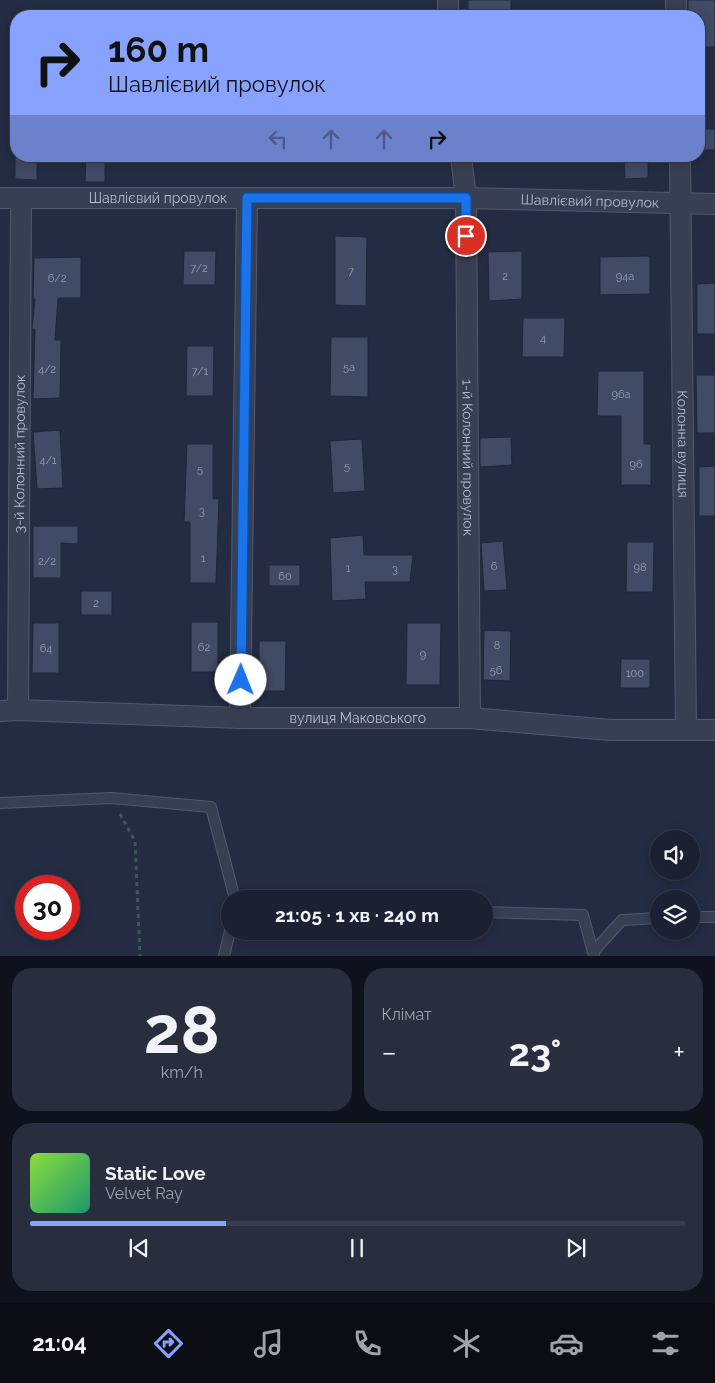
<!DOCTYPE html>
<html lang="uk">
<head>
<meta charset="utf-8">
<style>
	body { margin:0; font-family:Raleway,sans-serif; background:#282e3e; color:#f1f3f6; height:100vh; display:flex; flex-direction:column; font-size:19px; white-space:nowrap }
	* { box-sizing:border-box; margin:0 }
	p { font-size:16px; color:#a0a3ac }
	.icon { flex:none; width:28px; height:28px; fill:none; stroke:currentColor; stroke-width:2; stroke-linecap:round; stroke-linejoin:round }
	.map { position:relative; height:956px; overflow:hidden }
	.panel { display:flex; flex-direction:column; gap:12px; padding:12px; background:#0f121c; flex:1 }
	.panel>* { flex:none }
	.hud { position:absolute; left:10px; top:10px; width:695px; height:152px; border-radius:20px; box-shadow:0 2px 12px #0003,0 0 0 1px #393e4d; background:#88a2ff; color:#111; overflow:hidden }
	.controls { position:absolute; left:650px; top:830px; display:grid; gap:10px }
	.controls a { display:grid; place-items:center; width:50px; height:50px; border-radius:50%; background:#1b2132; box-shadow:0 2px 12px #0003,0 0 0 1px #393e4d; font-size:25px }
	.speed { position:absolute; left:15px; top:875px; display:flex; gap:10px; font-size:25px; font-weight:700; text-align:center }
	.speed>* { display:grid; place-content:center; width:65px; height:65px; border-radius:50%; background:#1b2132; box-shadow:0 2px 12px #0003,0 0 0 1px #393e4d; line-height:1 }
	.speed .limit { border:8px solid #d22; background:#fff; color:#111 }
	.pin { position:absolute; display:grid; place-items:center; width:42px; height:42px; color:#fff; margin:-21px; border:2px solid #fff; border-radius:50%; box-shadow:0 1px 5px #0007 }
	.me { position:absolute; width:55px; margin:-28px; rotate:1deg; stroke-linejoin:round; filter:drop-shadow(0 0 4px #0008) }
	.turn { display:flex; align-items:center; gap:18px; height:105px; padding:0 15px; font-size:22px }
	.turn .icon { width:65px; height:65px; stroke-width:2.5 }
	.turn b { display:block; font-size:35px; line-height:42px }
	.lanes { display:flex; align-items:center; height:48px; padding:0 15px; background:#0003; justify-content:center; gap:25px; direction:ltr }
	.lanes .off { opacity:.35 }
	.big { font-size:38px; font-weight:700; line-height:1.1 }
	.panel .card { flex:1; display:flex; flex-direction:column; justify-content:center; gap:8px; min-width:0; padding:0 18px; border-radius:20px; background:#282e3e }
	.panel .dial { align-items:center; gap:0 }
	.dial b { font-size:65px; line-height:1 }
	.song { display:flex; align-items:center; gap:15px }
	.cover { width:60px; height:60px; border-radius:8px; background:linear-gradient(135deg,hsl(90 70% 55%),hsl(160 70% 35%)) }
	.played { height:5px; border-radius:2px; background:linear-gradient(90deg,#88a2ff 30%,#393e4d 30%) }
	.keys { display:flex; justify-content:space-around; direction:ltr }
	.heat { display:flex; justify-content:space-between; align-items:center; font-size:28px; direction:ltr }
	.panel .tiles { flex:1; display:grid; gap:12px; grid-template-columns:1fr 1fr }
	.card:last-child { grid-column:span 2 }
	.trip { position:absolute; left:221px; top:890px; width:272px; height:50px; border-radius:25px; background:#1b2132; box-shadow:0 2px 12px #0003,0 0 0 1px #393e4d; font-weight:700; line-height:50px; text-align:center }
	.menu { display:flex; height:80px; justify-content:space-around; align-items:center; background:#0b0d14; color:#a0a3ac }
	.menu .icon { width:35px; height:35px }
	.menu .current { color:#88a2ff }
	.menu b { font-size:22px; color:#f1f3f6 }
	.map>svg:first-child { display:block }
</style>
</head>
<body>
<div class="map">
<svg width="715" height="956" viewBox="0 0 715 956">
	<rect width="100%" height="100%" fill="#242c43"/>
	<!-- building -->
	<path fill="#424b65" stroke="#1f263a" d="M468,0h43v16h-43z
		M688,0h27v47h-16v-32h-11z
		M699,129h16v21h-16z
		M15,156h22v24l-22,-1z
		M86,156h19v26h-20z
		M624,156h24v22l-23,1z
		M335,236l32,1 -1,69 -31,-1z
		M184,251h32l-1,34h-32z
		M522,251v48l-33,2 -1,-49z
		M650,256v38l-50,1v-38z
		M81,257v41h-23l-3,42h6l-1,58 -27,1 2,-70h-3l3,-30h-2l1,-41z
		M715,283v51h-18v-50z
		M523,318h42l-1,39h-42z
		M331,337h37v60l-38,-1z
		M187,346h27l-1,50h-27z
		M598,371h46v73h7v41h-30v-69h-24z
		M696,375h19v58h-18z
		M60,430l3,58 -26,1 -4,-57z
		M511,437l1,28 -32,2v-29z
		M362,439l3,52 -32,2 -3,-52z
		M187,444h26v55h6l-3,84h-26v-61h-6z
		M715,466v50h-16v-49z
		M33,526h45v18l-17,-1v35h-28z
		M363,535l1,20h49l-3,27h-45l1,17 -34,2 -2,-63z
		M503,541l4,49 -23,1 -3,-48z
		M627,542h27l-1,50h-27z
		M269,565h31v21h-31z
		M81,591h31v24h-31z
		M191,622h27v50h-27z
		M33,623h26v50h-27z
		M407,623h34l-1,62h-34z
		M484,630l27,1 -1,50 -27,-1z
		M259,641h27l-1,50h-26z
		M621,659h29v29h-30z"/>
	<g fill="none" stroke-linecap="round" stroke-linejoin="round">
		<defs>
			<path id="service" d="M0,803l111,-5 100,9 24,92
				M485,912l98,3 11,41
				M691,917h24
				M594,951l28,-31 37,-2
				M224,956l6,-25"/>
			<g id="minor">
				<path d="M676,0v16"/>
				<path d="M448,16v-16"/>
				<path id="s1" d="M461,156l5,42 4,520"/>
				<path id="s2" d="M680,156l6,574"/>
				<path id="s3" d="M0,198h466l249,6"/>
				<path id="s4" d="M18,710l3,-512"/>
				<path id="s5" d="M0,711l18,-1 222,8h230l141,12h104"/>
				<path d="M240,718l7,-520"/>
			</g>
		</defs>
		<!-- service casing -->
		<use href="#service" stroke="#535a6d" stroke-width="12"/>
		<!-- minor casing -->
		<use href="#minor" stroke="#535a6d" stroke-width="22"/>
		<!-- path -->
		<path stroke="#41575e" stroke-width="3" stroke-dasharray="4 4" stroke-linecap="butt" d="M120,814l15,27 5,115"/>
		<!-- service -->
		<use href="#service" stroke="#383f52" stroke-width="10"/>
		<!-- minor -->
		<use href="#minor" stroke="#383f52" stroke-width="20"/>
	</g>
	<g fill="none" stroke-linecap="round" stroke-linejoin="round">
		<defs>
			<path id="route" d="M241,680l6,-482h219v38"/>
		</defs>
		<!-- route casing -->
		<use href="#route" stroke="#114b97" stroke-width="12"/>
		<!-- route -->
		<use href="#route" stroke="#1a73e8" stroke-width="9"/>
	</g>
	<g text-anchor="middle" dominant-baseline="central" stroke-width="5" stroke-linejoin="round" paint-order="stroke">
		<!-- number labels -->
		<g font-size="11" fill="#989eb2">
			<text x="199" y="268">7/2</text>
			<text x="351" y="271">7</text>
			<text x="505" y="276">2</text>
			<text x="625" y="276">94а</text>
			<text x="57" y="278">6/2</text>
			<text x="543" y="338">4</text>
			<text x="349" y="367">5а</text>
			<text x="47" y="369">4/2</text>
			<text x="200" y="371">7/1</text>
			<text x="621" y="394">96а</text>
			<text x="48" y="460">4/1</text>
			<text x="636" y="464">96</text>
			<text x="347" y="466">5</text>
			<text x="200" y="469">5</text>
			<text x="202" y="511">3</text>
			<text x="203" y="558">1</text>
			<text x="47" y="561">2/2</text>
			<text x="494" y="566">6</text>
			<text x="640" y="567">98</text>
			<text x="348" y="568">1</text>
			<text x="395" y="569">3</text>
			<text x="285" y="576">60</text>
			<text x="96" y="603">2</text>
			<text x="497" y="645">8</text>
			<text x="204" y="647">62</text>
			<text x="46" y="648">64</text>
			<text x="423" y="654">9</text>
			<text x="496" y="670">56</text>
			<text x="635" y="673">100</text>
		</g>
		<!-- street labels -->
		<g font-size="14" fill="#b5bacc" stroke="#1d2438">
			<text stroke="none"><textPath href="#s3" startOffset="158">Шавлієвий провулок</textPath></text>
			<text stroke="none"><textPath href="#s3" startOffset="590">Шавлієвий провулок</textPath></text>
			<text stroke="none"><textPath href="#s2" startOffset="288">Колонна вулиця</textPath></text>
			<text stroke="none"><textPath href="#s4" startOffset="256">3-й Колонний провулок</textPath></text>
			<text stroke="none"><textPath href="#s1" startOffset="302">1-й Колонний провулок</textPath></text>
			<text stroke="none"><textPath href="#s5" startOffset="358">вулиця Маковського</textPath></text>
		</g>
	</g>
</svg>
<div class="controls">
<a><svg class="icon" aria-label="sound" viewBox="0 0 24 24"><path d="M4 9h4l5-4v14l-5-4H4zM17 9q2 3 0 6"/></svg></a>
<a><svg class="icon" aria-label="layers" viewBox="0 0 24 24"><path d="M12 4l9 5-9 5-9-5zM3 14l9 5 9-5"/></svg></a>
</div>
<div class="speed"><div class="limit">30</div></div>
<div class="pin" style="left:466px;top:236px;background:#d93025"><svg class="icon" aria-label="arrive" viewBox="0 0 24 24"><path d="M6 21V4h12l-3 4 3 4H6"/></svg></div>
<svg class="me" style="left:241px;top:680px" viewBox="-20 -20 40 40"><circle r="19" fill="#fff"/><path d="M0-13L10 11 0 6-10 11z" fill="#1a73e8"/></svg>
<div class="trip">21:05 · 1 хв · 240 m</div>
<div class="hud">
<div class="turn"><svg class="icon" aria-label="right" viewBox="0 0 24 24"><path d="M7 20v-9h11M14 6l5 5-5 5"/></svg><div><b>160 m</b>Шавлієвий провулок</div></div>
<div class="lanes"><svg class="icon off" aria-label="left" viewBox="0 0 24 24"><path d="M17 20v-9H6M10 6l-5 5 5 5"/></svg><svg class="icon off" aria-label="ahead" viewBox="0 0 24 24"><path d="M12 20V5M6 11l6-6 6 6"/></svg><svg class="icon off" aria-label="ahead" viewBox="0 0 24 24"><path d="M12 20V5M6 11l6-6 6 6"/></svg><svg class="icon" aria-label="right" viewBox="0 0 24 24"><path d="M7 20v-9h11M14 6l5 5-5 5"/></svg></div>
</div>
</div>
<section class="panel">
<div class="tiles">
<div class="card dial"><b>28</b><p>km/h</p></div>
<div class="card"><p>Клімат</p>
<div class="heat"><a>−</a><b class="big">23°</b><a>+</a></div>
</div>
<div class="card">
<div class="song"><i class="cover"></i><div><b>Static Love</b><p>Velvet Ray</p></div></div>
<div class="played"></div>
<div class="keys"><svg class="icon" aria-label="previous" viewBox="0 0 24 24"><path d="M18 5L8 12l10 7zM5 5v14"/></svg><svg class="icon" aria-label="pause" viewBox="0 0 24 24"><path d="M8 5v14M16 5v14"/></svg><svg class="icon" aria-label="next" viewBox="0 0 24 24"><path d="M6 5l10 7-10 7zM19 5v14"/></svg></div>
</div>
</div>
</section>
<nav class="menu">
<b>21:04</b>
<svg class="icon current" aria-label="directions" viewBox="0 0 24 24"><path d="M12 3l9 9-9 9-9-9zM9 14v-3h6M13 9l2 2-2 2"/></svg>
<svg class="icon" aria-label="music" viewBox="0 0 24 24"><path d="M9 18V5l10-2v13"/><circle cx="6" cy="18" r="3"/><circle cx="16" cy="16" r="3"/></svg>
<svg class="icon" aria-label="phone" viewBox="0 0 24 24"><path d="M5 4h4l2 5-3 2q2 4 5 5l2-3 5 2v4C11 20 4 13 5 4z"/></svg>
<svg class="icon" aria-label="climate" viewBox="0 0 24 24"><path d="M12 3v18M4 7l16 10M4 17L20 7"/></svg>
<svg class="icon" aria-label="car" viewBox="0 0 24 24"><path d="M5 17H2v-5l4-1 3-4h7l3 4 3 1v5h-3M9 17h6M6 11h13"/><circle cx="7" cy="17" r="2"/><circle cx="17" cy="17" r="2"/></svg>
<svg class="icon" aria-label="filters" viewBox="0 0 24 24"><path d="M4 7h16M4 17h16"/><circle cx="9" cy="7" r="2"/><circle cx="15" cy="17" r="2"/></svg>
</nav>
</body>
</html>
